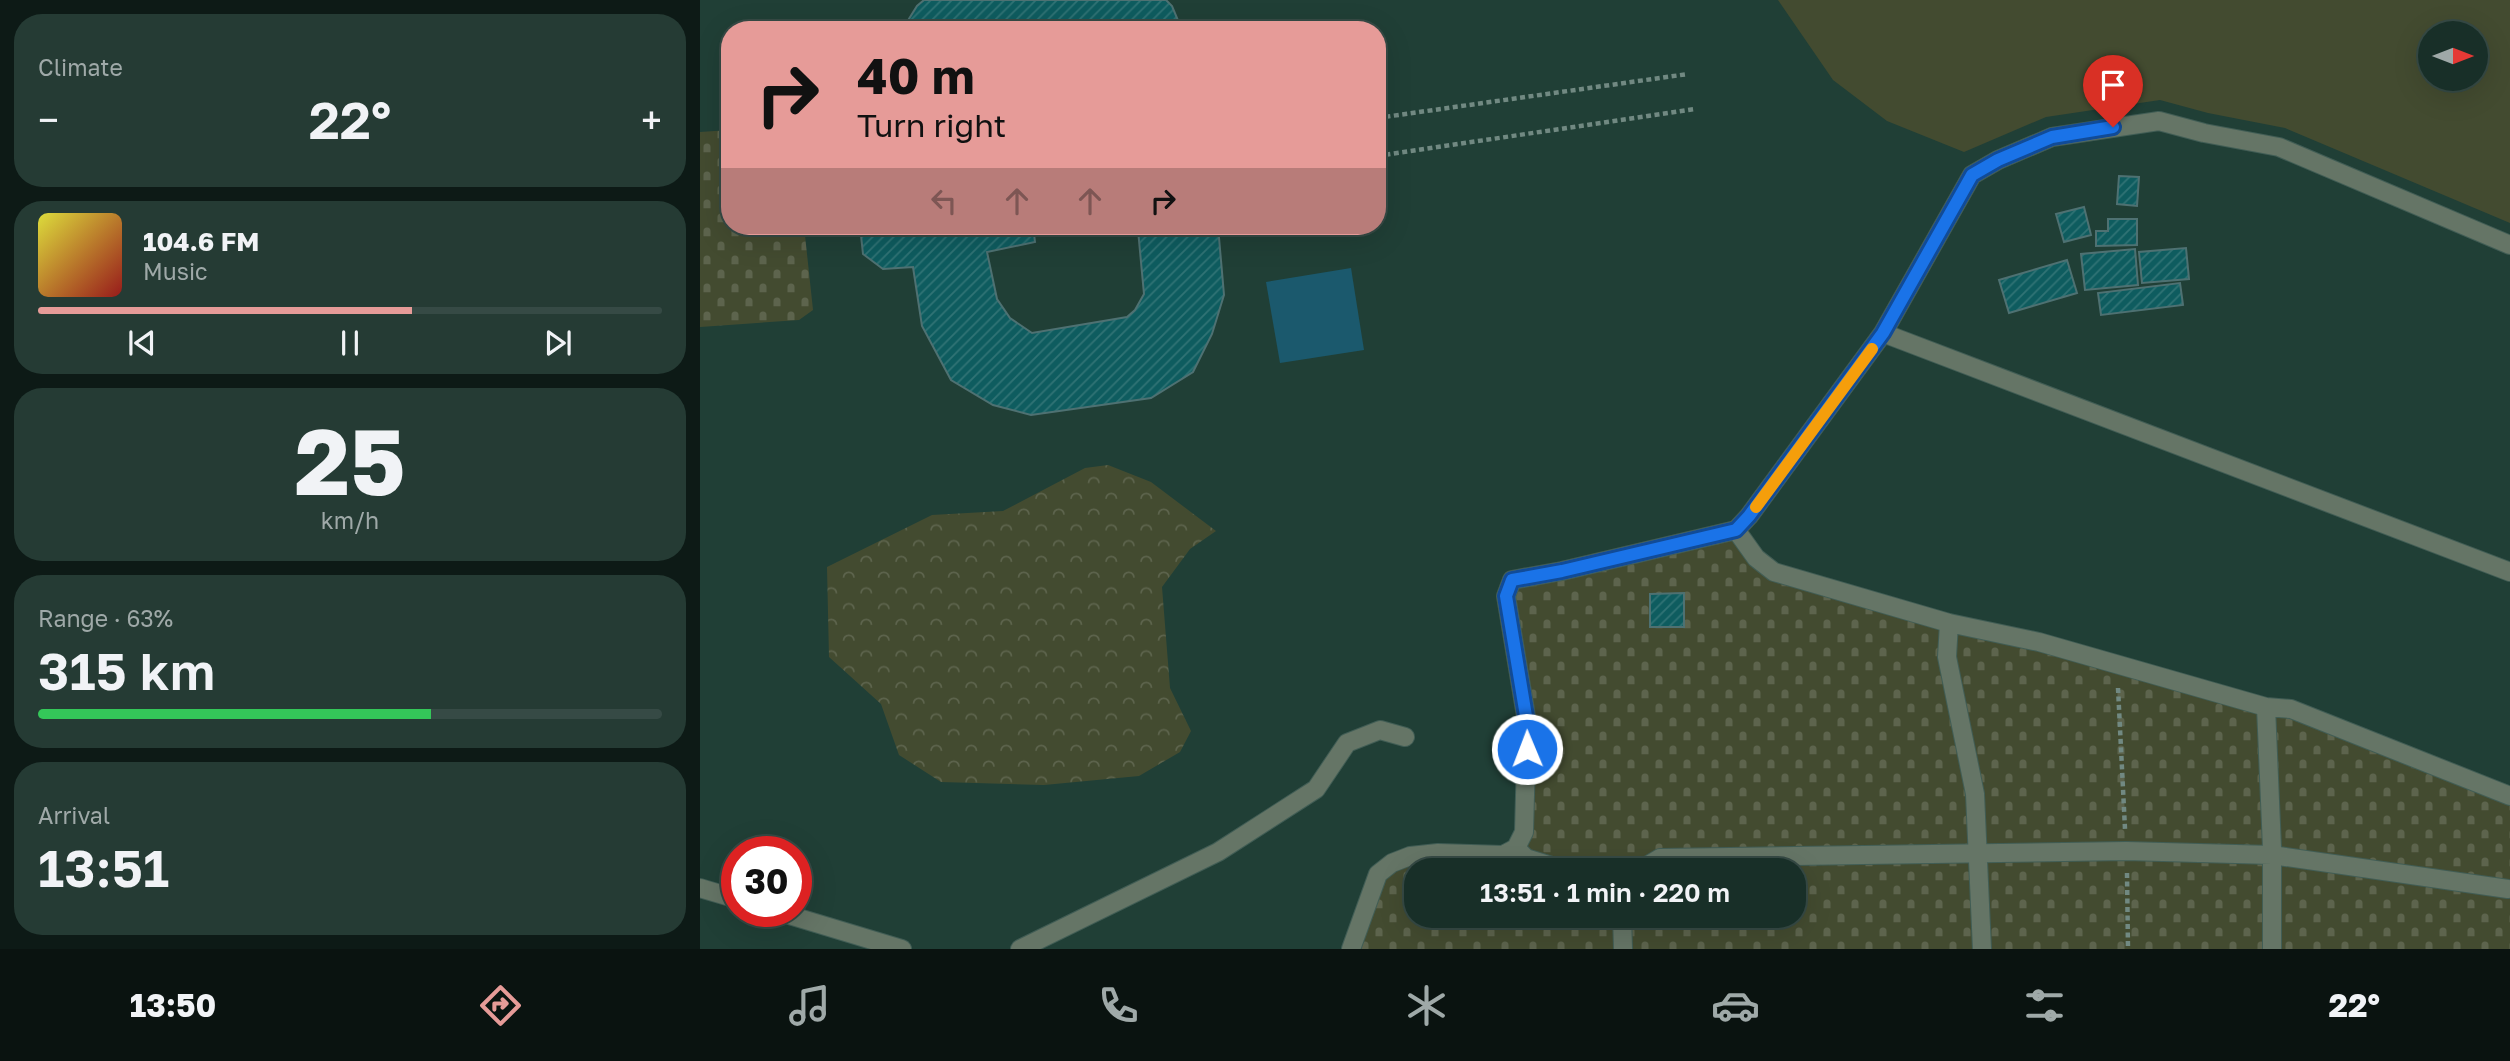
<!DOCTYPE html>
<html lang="en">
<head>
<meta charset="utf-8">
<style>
	body { margin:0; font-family:"Golos Text",sans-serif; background:#253b34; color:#f1f3f6; height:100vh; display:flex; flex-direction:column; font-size:26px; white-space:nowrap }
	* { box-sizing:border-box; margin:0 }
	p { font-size:23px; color:#9fa9a8 }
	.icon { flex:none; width:38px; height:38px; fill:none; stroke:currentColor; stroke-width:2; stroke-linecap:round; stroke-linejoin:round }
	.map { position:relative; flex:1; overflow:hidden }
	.drawer { display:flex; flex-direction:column; gap:14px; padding:14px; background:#0d1a16; width:700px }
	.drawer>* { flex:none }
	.hud { position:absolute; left:21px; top:21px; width:665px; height:214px; border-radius:28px; box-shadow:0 7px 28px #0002,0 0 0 2px #364a45; background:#e69b98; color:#111; overflow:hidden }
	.needle { width:46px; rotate:90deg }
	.fabs { position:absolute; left:1718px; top:21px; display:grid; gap:14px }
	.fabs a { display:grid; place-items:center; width:70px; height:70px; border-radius:50%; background:#182f28; box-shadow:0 7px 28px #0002,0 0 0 2px #364a45; font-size:35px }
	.speed { position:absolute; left:21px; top:836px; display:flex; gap:14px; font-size:35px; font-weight:700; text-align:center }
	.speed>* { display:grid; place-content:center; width:91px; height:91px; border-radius:50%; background:#182f28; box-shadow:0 7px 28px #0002,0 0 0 2px #364a45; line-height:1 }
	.speed .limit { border:10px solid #d22; background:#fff; color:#111 }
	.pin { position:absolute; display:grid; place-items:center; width:60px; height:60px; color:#fff; margin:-72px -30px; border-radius:50% 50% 50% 0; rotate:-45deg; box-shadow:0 0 7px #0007 }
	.pin .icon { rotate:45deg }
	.me { position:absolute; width:77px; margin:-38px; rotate:359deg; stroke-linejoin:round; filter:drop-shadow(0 0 5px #0008) }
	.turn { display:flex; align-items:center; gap:24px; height:147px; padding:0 21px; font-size:32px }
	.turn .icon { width:91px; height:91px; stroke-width:2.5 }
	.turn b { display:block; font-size:49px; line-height:60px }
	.lanes { display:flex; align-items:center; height:66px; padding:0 21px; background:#0003; justify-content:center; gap:35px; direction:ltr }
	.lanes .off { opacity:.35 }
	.big { font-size:52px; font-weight:600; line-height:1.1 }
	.drawer .tile { flex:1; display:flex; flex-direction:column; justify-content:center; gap:10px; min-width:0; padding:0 24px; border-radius:28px; background:#253b34 }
	.drawer .dial { align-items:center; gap:0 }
	.dial b { font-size:91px; line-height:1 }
	.song { display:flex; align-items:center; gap:21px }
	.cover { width:84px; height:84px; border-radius:10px; background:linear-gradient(135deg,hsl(60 70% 55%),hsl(0 70% 35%)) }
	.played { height:7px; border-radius:4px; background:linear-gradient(90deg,#e69b98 60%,#364a45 60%) }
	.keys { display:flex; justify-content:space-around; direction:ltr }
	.heat { display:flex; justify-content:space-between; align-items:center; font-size:38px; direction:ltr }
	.charge { height:10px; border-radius:5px; background:linear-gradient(90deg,#34c759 63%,#364a45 0) }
	.trip { position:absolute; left:704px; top:858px; width:402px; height:70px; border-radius:28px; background:#182f28; box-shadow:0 7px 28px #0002,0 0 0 2px #364a45; font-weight:600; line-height:70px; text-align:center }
	.menu { display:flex; height:112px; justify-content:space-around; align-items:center; background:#0a1310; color:#9fa9a8 }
	.menu .icon { width:49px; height:49px }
	.menu .selected { color:#e69b98 }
	.menu b { font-size:32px; color:#f1f3f6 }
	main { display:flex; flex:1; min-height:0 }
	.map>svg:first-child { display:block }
</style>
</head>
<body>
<main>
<section class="drawer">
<div class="tile"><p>Climate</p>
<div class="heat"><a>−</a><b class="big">22°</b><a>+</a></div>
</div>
<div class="tile">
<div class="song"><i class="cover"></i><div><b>104.6 FM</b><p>Music</p></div></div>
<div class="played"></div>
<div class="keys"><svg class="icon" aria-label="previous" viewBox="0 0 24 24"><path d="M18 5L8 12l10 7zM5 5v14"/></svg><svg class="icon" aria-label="pause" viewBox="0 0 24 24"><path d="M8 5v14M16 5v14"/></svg><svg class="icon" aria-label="next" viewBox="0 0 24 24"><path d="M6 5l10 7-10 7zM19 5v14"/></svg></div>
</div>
<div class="tile dial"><b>25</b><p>km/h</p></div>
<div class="tile"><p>Range · 63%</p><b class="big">315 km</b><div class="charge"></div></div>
<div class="tile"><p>Arrival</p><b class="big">13:51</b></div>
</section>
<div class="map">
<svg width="1810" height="949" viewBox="0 0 1810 949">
	<defs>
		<pattern id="forest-crowns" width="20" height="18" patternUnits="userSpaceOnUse" patternTransform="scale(1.75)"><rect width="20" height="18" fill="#434b30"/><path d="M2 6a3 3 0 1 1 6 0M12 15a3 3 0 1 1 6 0" fill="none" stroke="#5d644d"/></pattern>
		<pattern id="cemetery-stones" width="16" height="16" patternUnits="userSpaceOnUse" patternTransform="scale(1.75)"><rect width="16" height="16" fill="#434b30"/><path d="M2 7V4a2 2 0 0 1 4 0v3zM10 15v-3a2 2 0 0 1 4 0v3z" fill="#5d644d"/></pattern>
		<pattern id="building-hatch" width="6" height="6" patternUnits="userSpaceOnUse" patternTransform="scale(1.75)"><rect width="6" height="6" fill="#0e5c5f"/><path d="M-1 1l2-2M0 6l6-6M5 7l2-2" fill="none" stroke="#307375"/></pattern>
	</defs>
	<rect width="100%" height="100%" fill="#203f36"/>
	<!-- grass -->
	<path fill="#434b30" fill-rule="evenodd" d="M1078,0h732v223l-225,-95 -77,-15 -48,-13 -114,17 -82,35 -77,-31 -54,-41zM1731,33h45v46h-45z"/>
	<!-- forest -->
	<path fill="url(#forest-crowns)" d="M408,465l43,17 65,49 -26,18 -28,38 8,101 21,43 -11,21 -41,24 -95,9 -103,-3 -42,-27 -18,-51 -52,-47 -2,-90 105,-52 71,-4 82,-43z"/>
	<!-- cemetery -->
	<path fill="url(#cemetery-stones)" fill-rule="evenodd" d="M30,130v96h74l9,84 -14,10 -99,7v-195z
		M1036,530l20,28 510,149 244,89v153h-1159l41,-86 111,-8 21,-23 -12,-252zM716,870h378v45h-378z"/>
	<!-- water -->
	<path fill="#1b596d" d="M651,268l13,82 -84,13 -14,-81z"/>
	<!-- building -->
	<path fill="url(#building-hatch)" stroke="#4e7172" stroke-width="2" d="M224,0h242l6,6 10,24h-280l15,-24z
		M1419,176l20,1 -2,29 -20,-2z
		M1384,207l7,28 -27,7 -8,-28z
		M1408,219h29v26l-41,1v-15h12z
		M160,226h173l2,16 -48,10 10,47 13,19 22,15 95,-16 8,-7 9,-16 -6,-64 2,-4h78l6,69 -12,39 -19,38 -42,26 -120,17 -38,-10 -42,-25 -29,-54 -9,-59 -30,2 -20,-15z
		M1486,248l3,31 -47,4 -3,-31z
		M1435,249l3,36 -53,5 -4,-36z
		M1367,260l10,33 -68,20 -10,-33z
		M1480,283l3,22 -82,10 -3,-22z
		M984,593v34h-34v-33z"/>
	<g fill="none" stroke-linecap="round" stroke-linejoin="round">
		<defs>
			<path id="minor" d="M1183,333l627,239
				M1036,530l20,28 18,14 175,51 90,19 227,65 25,2 219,87
				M1249,623l-2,34 28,137 7,155
				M1566,707l6,141v101
				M816,848l10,10 39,12
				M940,870l20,-12 466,-7 146,4 236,34
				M0,888l37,11
				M79,912l123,37
				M922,915l1,34
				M320,949l198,-97 98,-63 31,-46 33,-13 25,7
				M651,949l27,-75 14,-11 18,-7 28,-3 65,2 13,-7 8,-16 3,-110 -21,-126 6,-16 50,-9 174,-41 13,-14 134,-183 89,-158 26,-15 54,-23 107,-16 45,12 75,14 231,98"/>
		</defs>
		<!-- minor casing -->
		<use href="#minor" stroke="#415d55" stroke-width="20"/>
		<!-- path -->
		<path stroke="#718982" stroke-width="4.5" stroke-dasharray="5 3.5" stroke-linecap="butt" d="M677,118l311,-44
			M677,156l318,-47
			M1418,688l7,141
			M1427,873l1,76"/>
		<!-- minor -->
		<use href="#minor" stroke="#657566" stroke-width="18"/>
	</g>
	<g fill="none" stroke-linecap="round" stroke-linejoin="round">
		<defs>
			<path id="route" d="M827,749v-27l-21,-126 6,-16 50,-9 174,-41 13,-14 134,-183 89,-158 26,-15 54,-23 61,-10"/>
		</defs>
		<!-- route casing -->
		<use href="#route" stroke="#114b97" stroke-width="18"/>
		<!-- route -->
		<use href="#route" stroke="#1a73e8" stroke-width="12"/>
		<!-- slow -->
		<path stroke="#f59e0b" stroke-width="12" d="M1056,507l116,-158"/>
	</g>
</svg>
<div class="fabs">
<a><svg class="needle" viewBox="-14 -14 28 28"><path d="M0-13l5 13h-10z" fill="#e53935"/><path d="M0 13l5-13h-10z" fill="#9fa9a8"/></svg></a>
</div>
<div class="speed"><div class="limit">30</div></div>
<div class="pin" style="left:1413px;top:127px;background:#d93025"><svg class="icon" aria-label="arrive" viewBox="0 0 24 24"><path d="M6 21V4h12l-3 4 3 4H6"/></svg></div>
<svg class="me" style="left:827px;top:749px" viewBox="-20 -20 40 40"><circle r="17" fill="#1a73e8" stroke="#fff" stroke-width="3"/><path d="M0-11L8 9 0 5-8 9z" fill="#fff"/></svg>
<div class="trip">13:51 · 1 min · 220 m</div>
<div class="hud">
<div class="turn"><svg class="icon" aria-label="right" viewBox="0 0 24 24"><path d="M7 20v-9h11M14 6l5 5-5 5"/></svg><div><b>40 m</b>Turn right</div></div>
<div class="lanes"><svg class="icon off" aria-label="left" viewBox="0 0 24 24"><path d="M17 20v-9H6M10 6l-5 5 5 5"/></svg><svg class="icon off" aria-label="ahead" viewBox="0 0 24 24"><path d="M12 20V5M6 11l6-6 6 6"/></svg><svg class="icon off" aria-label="ahead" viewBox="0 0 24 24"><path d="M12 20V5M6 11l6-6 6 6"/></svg><svg class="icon" aria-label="right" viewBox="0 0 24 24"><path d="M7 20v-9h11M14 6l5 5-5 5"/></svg></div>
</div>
</div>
</main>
<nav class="menu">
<b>13:50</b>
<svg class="icon selected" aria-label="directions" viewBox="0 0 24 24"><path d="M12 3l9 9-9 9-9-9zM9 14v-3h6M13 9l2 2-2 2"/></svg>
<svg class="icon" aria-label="music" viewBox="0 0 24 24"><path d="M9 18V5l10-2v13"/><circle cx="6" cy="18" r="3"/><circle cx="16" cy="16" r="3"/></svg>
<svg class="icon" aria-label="phone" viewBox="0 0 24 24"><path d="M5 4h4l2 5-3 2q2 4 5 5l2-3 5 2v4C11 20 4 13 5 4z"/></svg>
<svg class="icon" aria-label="climate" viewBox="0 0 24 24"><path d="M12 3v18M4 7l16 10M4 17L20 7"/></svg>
<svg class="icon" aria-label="car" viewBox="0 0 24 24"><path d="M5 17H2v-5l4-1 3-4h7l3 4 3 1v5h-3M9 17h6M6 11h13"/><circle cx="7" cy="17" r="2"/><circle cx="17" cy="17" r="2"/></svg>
<svg class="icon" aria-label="filters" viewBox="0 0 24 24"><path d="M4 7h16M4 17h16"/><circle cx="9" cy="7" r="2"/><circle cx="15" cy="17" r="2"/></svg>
<b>22°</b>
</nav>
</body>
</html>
